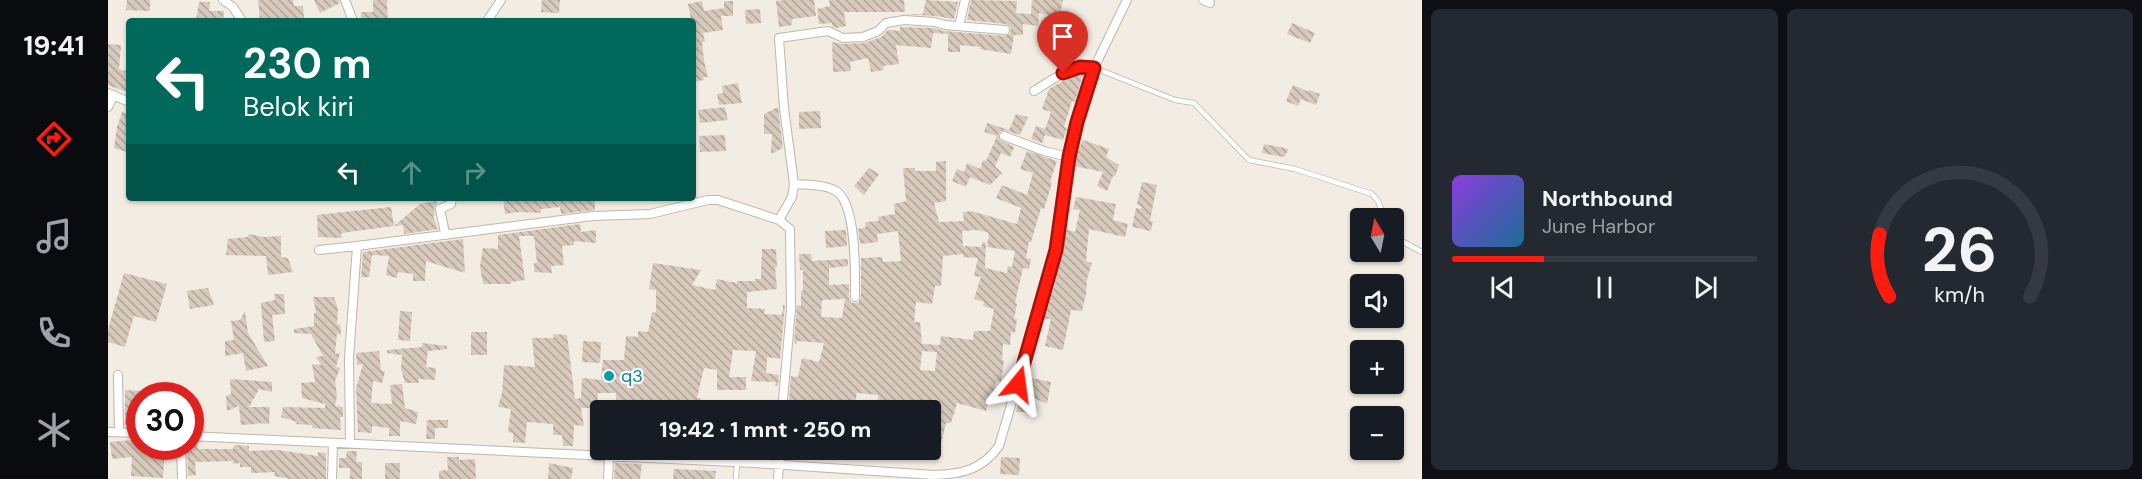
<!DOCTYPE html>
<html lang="id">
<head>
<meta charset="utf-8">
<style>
	body { margin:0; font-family:"DM Sans",sans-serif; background:#242831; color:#f1f3f6; height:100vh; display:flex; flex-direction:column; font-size:22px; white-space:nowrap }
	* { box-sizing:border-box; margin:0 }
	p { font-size:20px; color:#9ea1a6 }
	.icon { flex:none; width:33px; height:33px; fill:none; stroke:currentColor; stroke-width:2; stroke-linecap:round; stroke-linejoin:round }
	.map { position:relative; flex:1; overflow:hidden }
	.sheet { display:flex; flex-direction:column; gap:9px; padding:9px; background:#0d0f14; width:720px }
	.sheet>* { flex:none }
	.guide { position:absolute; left:18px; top:18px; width:570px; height:183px; border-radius:6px; box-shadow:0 2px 4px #0004; background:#00695c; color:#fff; overflow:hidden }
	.needle { width:39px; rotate:350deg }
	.buttons { position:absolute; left:1242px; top:208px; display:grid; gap:12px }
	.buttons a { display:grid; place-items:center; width:54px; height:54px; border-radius:6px; background:#171b24; box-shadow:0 2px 4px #0004; font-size:30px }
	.speed { position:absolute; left:18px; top:382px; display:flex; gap:12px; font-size:30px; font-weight:700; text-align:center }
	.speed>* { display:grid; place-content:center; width:78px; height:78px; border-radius:50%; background:#171b24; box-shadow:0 2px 4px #0004; line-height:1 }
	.speed .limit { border:9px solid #d22; background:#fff; color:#111 }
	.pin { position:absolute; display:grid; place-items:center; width:51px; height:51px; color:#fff; margin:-62px -26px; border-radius:50% 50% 50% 0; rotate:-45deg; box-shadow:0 0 6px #0007 }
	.pin .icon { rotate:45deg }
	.me { position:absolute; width:66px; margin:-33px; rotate:16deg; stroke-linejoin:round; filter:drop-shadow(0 0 4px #0008) }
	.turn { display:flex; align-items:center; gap:21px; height:126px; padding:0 18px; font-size:27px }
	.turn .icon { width:78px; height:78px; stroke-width:2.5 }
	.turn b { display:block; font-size:42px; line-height:51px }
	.lanes { display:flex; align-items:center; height:57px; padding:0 18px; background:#0003; justify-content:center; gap:30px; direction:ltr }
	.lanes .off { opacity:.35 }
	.sheet .tile { flex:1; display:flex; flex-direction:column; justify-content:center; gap:9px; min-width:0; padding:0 21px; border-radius:9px; background:#242831 }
	.sheet .dial { align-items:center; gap:0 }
	.dial svg { height:156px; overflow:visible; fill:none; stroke:#363941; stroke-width:7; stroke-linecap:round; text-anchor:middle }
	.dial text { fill:#f1f3f6; stroke:none }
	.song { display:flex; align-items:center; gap:18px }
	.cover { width:72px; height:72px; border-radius:9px; background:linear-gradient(135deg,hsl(270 70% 55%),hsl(200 70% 35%)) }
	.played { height:6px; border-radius:3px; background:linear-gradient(90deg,#ff1b0d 30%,#363941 30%) }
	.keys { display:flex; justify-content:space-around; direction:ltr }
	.sheet .tiles { flex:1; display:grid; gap:9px; grid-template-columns:repeat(2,1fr) }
	.trip { position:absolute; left:482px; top:400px; width:351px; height:60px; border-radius:6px; background:#171b24; box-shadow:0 2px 4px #0004; font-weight:800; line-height:60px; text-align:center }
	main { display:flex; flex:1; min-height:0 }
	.menu { display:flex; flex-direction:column; width:108px; justify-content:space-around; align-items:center; background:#090b0e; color:#9ea1a6 }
	.menu .icon { width:42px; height:42px }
	.menu .current { color:#ff1b0d }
	.menu b { font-size:27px; color:#f1f3f6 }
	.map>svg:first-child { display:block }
</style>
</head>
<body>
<main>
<nav class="menu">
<b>19:41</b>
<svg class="icon current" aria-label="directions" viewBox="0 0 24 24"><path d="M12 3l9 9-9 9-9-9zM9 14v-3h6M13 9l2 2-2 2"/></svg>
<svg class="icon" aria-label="music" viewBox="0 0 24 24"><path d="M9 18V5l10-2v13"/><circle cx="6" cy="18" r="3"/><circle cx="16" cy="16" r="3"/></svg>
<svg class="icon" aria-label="phone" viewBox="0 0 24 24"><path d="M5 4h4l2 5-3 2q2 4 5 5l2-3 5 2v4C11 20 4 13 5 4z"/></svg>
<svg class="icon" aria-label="climate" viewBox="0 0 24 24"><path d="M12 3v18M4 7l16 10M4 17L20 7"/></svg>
</nav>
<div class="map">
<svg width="1314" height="479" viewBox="0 0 1314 479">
	<defs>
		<pattern id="building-back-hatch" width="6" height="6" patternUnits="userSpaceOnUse" patternTransform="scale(1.5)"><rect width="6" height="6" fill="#d7c9bb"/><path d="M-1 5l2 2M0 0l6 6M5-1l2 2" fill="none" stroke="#b0a499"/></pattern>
	</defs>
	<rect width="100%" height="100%" fill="#f2ece3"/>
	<!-- building -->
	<path fill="url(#building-back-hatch)" fill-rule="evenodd" d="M19,0h23v11l-24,-1z
		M150,0h35l1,6h9l1,12 -44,3z
		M206,0h25l1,3 -20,10z
		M265,0h14l1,21h-27v-9h12z
		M434,0h18l-1,13 -18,-1z
		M677,0h29l2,16 -24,3v6l-13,2 -3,-26z
		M721,0h75l1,12h-61l2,14 -10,2 -4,-2v-3l-13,1 -2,-15 13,-3z
		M818,0l32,2 -4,17 -19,-3 -33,-2h21z
		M863,0l46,1 -1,12 15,1 1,-14h31l-4,18 -20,-5 -1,13 -15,-2v11h-9l-3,19 -31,-5 1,-2 -21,-2v7h-12v-18l-15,-1 -2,15 -35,-3 3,19 -16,2 1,4 -13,2 -3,-14 -18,4 1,9 -18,1 -1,-30 11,2 22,-1 16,-6 7,-7 12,1v-4l33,1 11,3 60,5 6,-2 1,-6 -5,-4 -39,-4z
		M594,1l2,10 20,-3v-7h9v15h-12l2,14 -20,3 2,9h-3l2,19 4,16h-5l1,3 -11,2v-63h-2l-3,-15z
		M91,2h11l-1,9h15l-1,10h-27z
		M652,9l1,14 -15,1 -1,-14z
		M1184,23l23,10 -5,10 -23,-9z
		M0,44l13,1 -2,24 10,3v21l-21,-8z
		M975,74l-8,28 -3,-1 -8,26 3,1 -4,12 -18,-5 -3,8 -11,-4 5,-13 9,3 6,-17 -9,-3 7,-20 16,-9z
		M630,83l4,20 -23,2 -2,-11 6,-1 -1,-7z
		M1185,85l16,7v-2l11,4 -4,11 -15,-6 -3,7 -12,-5z
		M617,107l3,13 -28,3 -2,-13z
		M670,107l5,41 -12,6 1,-20h-8v-20z
		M712,111l1,17 -22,1v-17z
		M14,112l7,2 -2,38 -13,-4 3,-21z
		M908,114l12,3 -8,18 -16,-5 -6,4 2,6 14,7 -4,10 -9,-4 -6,13 7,7 -12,12 -20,-8 -4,10 -14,-6 5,-12 7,3 3,-9 13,6 3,-9 3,1 11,-25 -13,-4 3,-9 22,7z
		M617,135l1,16 -26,1 -1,-16z
		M975,140l26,9 -3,8 13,8 -4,11h-2l-6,15 -10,-5 6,-14 -29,-6 2,-9z
		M1156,144l25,5 -5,8 -22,-4z
		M919,151l30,10 -7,21 2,1 -8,26 -3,-1 -10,34h-2l-3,16 5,1 -2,10 -6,-1 -8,35 2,1 -3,15h3l-2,14 -4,-1 -1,13 -7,-1 -1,16h2l-3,22 -5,-1 -3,15h-2l-5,15 -29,-8 -6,20h-5l-6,25 -10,-3v-34h-52v-16l-21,-2 -3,16 -25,-4 -1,6 -40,-1 3,-34 7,1 4,-19 17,4 5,-19 -27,-2v3l-3,-1 3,-38 4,1v-15h2v-21h-3l-1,-16h12l1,7 36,-2v7l-19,2v17l20,-1v16l3,3h6l3,-6v-39l21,-1 1,5 18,-1 -3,-30 -21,3 1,8 -18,2 -2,-15 8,-2 -1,-5 14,-1 -1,-4 17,-3 -1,-10 12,-3 -3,-33h12v3h21v-9l10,-1v40l-12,2 5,19 25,-1 -1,-9 8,-1 46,13 4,-16 -25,-10 6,-13 25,10 6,-22 -13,-4zM869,230l10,2 2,2 -2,13 28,4 -3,16 -4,-1 -1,7 -22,-5 1,-25 -3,-1 -2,5 -18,-1 -1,-15zM855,254v3l15,1 -4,18 7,1 -7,22 10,3 -1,4 11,3 -4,22h-16l-1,9 -32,-4 -1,9 -18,-1 -2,-22h-6l2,-20 16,2 3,-18h6l2,-30zM737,299l-3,19 -21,-1 1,-17zM814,351l15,1 -2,19 -15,-1z
		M761,168l10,6 -15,21 -10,-9z
		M1034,182l15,3 -7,36h3l-2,10 -19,-4 4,-19 5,1 1,-2 -5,-3z
		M968,197l40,7 -3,16 15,4 -3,13 -36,-8 -3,32 6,2 -5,16 -1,15 -4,17 -11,-1 -8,40 -18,-4 6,-27h-8l8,-27h2l12,-63 10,3 5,-22 -7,-1z
		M395,198h92v12l-34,4 -1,-7 -19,2v4l-23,-1 -13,2z
		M328,201l1,3 -3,4 1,7 -2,1 5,13 -34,5 -1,-9 -9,1 26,-22z
		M283,207l3,19 -53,7 1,5 -24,-1 -1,-22z
		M472,224l1,8 15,-2v13l-22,-2v4l-12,1 2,19 -13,1 1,7 -18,-1v-9h3l-3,-27h-15l6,44 -14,2v2h-28l-3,-18 3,-18 15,1v-14z
		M738,230l1,16 -21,2 -1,-17z
		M141,234l15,3 17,-1v21l7,1 5,14 -25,3 -2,-19 -40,-1 2,-16 20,-2z
		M355,239l2,34 -39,-12 -1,20h-12v-7l-15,-2 -1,6 -11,-3 3,-19 -17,-1 -3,22h-8l2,-25z
		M654,249h14l1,18h-2l2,22 -30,3v16l18,1 -1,5 18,1 1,-10h2l-5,54 -13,-2 -1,16 13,2 -1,11h-3l1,-4 -25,-1 5,-30 -23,-1 -4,27h17v13h-29v-20l-13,-2 -7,30h4l-2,13h-51v-3l-32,-1v-14h-18l-1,15h-16l3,18 -10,-1 -1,21h-10l-1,-11h-9v-11l-26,-2 -2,21 -12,-1v-9l-5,-1 3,-23 -13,-2 4,-14 2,-28 31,2 -3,-29h22l-1,-4 14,1 8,64 6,-1 1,-20 19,2 2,-20h21l2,-24 12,1v-6l10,1 4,-20 4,1v-23l-7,-1 4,-26 48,7 -9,15 23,5 2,-11 20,4v-2h18v-2h6z
		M16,273l43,11 -11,38 -22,-6 -9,31 -17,-5v-12z
		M100,288l6,17 -24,4 -3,-18z
		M166,294h10l1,20 -13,1 3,26 -11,1 -3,-39 14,-3z
		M205,297h21l4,12 -1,16 3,-1 1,11 -4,-1 -2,20 5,-1 -4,14 4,1 -5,13 2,15 -2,10 8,1v10h-3l1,13 -29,-2v-3l-16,-1 1,-2 -16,-5 2,-10 42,1v-4l-23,-6 -1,-15 14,-1 -3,-18 9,1 -5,-8 7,-1 -12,-22 -17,-1v-4l20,-3v-13h2z
		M137,311l3,22 20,33 -22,5 -3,-18 -18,3v-15l9,-1 -3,-19 9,-1z
		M292,311l12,1 -2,29 -12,-1z
		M363,332h16v23h-16z
		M475,341l18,1 -1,21 -18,-1z
		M314,343l25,3v3l-19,2 -2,16 10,1 -1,12 -17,-1 1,4h-14l-4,-14 1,-14 -15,-2v-3l35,-3z
		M271,351l2,19 4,2 -3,11 -9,-2 -2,22 21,1 -2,-19 12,-1 3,24 13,4 -2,12 -16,-3v15h-11v-8l-17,-2v7l-14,-1 -2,-44 7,-24 -6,1 -1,-12z
		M918,377l25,5 -4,22 -13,-6 -4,14h-14z
		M122,379l42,3v10l-13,-3 -10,18h21l-1,17 -11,-1v1l-17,1 -2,-19 -12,5 -1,-15 5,-2z
		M17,390l15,1v34h-15z
		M319,420h21v8h-13v11h-9z
		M24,440l8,1v6h25l-2,31 -32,-2 1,-19 -20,2 -2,-17z
		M89,443l1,6h35l1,-4 15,1v5l29,-1 40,6v-4l8,1v26h-36l-16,-3 1,-4 -24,1v-6h-11v-4l-7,1v-3l-38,1 1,13 -8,1 -1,-29h3v-3z
		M239,451h10l-1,11h6v17h-12v-11h-11v-10h7z
		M339,457h12v3l16,-1 1,20h-37v-8l9,-1z
		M893,457l19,1 -1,17 -19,-1z
		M277,463h15v16h-15z
		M441,463l24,5 -2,11h-23z
		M507,463l27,1 -2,15h-26z
		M566,469l42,2 -1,8h-42z"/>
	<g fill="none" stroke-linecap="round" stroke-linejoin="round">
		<defs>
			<path id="service" d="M987,68l80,32 19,3 55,57 46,9 77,25 6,7 7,18
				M1286,237l28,15
				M628,479l1,-17"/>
			<path id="minor" d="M115,0l10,7 9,14
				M237,0l8,21
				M1095,0l7,3
				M379,21l14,-21
				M851,26l6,-26
				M926,91c19,-12 37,-26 60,-23
				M0,93l21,9
				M0,107l6,-12
				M896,136l40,15 25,6
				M686,184c13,1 30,0 42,7 21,13 19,83 19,106
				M671,220l13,-23 2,-13 -10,-76 -5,-70 49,-7 15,7 20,-1 15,-6 8,-8 18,-3 30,2 11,3 60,5
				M337,233l-5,-24 11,-5 1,-6
				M211,250l38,-4
				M10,375l1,57
				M0,432l32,1
				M82,436l564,27 180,12c28,-1 48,-5 65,-29l57,-195 13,-94 8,-35 17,-54 33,-68
				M242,443l-1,-85 8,-112 236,-30 57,-2 58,-14h10l61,20 11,9 1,80 -9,102
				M73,447l1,31
				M224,479l1,-36
				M500,479l1,-22
				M670,479l2,-29"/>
		</defs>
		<!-- service casing -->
		<use href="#service" stroke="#c0b6a8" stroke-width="6"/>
		<!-- minor casing -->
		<use href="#minor" stroke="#c0b6a8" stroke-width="10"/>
		<!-- service -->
		<use href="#service" stroke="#fff" stroke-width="4.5"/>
		<!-- minor -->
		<use href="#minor" stroke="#fff" stroke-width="8"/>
	</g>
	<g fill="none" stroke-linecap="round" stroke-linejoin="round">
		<defs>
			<path id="route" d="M910,384l38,-134 13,-93 8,-35 17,-54 -14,-1 -17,6"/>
		</defs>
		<!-- route casing -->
		<use href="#route" stroke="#a61208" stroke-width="15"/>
		<!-- route -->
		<use href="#route" stroke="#ff1b0d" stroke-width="10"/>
	</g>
	<!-- markers -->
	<circle fill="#0f9aa8" stroke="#fff" stroke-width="2" cx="501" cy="376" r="6"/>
	<g text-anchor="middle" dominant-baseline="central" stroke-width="4.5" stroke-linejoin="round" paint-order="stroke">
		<!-- culture labels -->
		<g font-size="18" fill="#0d838f" stroke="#fff" text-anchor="start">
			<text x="513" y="376">q3</text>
		</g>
	</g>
</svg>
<div class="buttons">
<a><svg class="needle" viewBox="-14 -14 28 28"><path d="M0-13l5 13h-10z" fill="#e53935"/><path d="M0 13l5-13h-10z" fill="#9ea1a6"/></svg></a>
<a><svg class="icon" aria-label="sound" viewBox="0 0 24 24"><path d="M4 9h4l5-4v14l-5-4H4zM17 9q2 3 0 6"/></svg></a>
<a>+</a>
<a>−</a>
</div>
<div class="speed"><div class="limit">30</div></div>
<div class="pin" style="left:955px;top:73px;background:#d93025"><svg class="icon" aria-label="arrive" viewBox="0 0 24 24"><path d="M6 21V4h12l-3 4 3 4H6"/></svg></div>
<svg class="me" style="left:910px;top:384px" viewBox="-20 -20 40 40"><path d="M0-17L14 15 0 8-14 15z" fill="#ff1b0d" stroke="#fff" stroke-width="4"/></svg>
<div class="trip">19:42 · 1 mnt · 250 m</div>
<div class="guide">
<div class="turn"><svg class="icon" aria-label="left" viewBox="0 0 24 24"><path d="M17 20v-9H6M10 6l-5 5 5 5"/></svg><div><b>230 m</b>Belok kiri</div></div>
<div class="lanes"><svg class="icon" aria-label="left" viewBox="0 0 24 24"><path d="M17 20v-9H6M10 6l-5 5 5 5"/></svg><svg class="icon off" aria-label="ahead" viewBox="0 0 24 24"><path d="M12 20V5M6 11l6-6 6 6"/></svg><svg class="icon off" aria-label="right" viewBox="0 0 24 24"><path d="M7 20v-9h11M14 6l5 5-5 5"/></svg></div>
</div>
</div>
<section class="sheet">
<div class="tiles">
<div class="tile">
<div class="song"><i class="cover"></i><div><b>Northbound</b><p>June Harbor</p></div></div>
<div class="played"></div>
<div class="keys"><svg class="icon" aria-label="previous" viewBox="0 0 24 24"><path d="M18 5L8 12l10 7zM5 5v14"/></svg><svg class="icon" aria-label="pause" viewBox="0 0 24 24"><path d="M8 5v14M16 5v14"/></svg><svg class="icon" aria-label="next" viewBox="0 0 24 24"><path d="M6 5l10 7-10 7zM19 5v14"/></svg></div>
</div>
<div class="tile dial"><svg viewBox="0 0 100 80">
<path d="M14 69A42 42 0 1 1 86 69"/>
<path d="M14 69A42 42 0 0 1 9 37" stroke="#ff1b0d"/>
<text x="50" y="56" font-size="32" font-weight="700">26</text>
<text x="50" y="72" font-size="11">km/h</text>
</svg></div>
</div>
</section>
</main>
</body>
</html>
